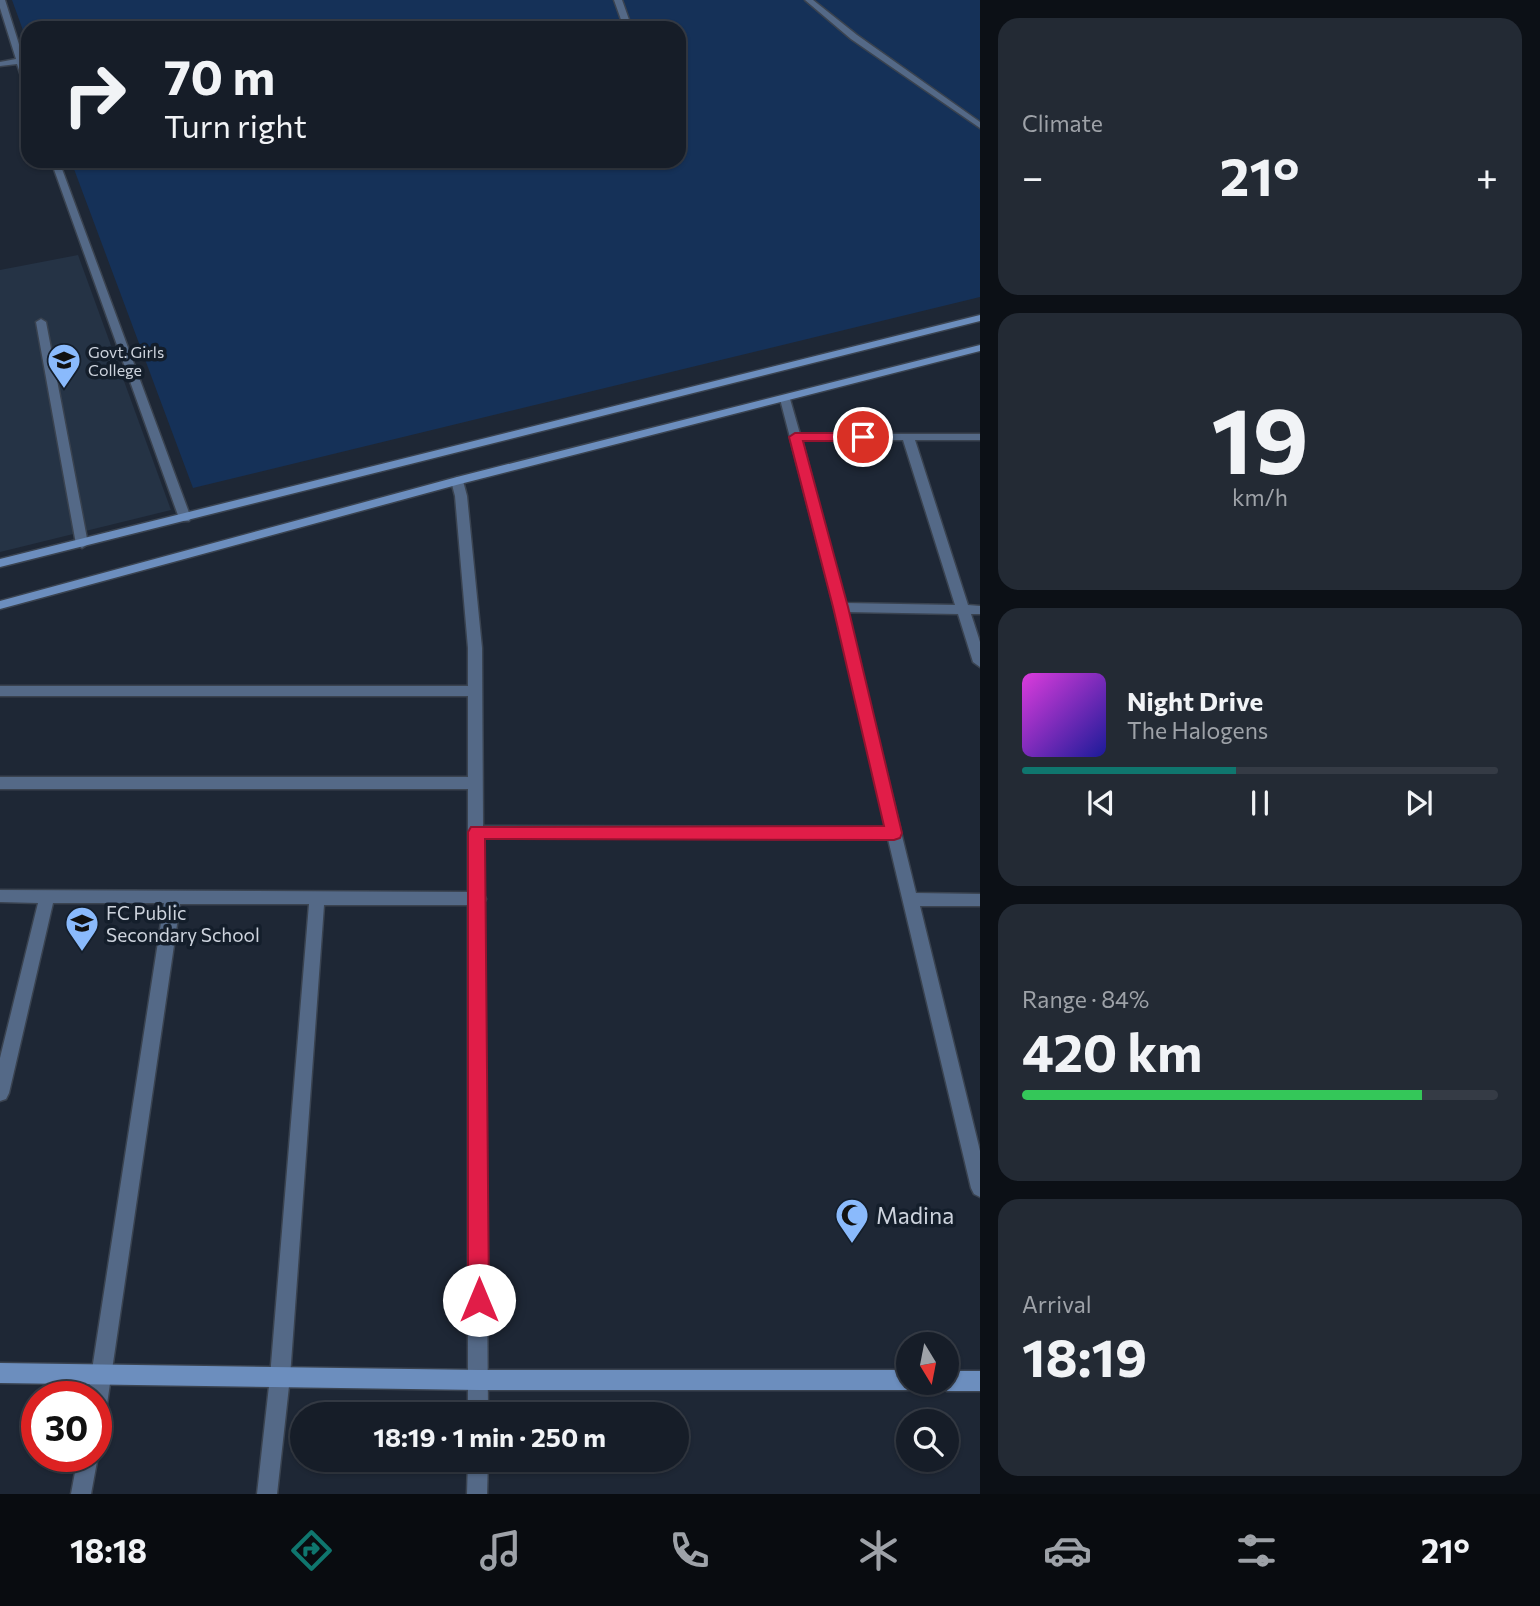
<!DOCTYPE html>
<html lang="en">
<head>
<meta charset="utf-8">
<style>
	body { margin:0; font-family:Commissioner,sans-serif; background:#232a34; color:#f1f3f6; height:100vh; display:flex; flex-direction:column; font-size:26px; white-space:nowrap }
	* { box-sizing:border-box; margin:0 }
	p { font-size:23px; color:#9ea2a8 }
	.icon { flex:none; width:38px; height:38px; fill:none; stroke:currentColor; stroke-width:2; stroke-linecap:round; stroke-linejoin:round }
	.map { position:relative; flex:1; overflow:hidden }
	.details { display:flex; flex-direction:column; gap:18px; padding:18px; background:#0c1016; width:560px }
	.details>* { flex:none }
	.top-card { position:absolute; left:21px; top:21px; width:665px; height:147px; border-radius:21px; box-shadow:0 2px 5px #0004,0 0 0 2px #353b45; background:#161d28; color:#f1f3f6; overflow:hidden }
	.needle { width:46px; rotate:170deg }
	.buttons { position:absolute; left:896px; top:1332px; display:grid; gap:14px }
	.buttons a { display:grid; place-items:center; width:63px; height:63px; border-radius:50%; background:#161d28; box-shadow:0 2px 5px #0004,0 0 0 2px #353b45; font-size:35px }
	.speed { position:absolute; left:21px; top:1381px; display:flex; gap:14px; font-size:35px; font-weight:700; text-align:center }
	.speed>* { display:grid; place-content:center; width:91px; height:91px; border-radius:50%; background:#161d28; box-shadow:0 2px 5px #0004,0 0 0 2px #353b45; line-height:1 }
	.speed .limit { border:10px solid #d22; background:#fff; color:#111 }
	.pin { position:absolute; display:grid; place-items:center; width:60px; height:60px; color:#fff; margin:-30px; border:4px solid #fff; border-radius:50%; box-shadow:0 2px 7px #0007 }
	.me { position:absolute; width:77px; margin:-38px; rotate:0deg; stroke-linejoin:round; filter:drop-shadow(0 0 5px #0008) }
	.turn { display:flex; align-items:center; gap:24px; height:147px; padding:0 28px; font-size:32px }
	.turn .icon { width:91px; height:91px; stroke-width:2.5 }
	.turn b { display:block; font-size:49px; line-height:60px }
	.big { font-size:52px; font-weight:700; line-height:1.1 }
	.details .card { flex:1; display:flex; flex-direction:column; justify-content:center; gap:10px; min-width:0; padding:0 24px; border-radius:21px; background:#232a34 }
	.details .dial { align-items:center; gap:0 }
	.dial b { font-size:91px; line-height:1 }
	.song { display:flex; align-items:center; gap:21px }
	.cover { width:84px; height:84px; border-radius:10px; background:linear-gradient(135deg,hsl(300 70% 55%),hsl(240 70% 35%)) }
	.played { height:7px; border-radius:4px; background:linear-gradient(90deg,#0f766e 45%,#353b45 45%) }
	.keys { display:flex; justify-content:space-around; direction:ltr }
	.heat { display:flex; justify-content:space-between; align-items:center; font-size:38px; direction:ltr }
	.charge { height:10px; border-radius:5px; background:linear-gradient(90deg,#34c759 84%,#353b45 0) }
	.trip { position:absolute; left:290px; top:1402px; width:399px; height:70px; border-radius:35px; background:#161d28; box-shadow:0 2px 5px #0004,0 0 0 2px #353b45; font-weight:700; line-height:70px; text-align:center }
	.tabs { display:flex; height:112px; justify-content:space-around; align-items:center; background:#090c10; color:#9ea2a8 }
	.tabs .icon { width:49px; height:49px }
	.tabs .on { color:#0f766e }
	.tabs b { font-size:32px; color:#f1f3f6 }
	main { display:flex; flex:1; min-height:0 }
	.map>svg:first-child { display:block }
</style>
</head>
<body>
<main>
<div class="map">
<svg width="980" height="1494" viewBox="0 0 980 1494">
	<rect width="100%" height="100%" fill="#1e2735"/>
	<!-- built -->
	<path fill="#253345" d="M78,255l93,255 -171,42v-282z"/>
	<!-- green -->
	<path fill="#153158" d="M12,0h968v297l-787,191 -122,-327h608v-133h-651v16z"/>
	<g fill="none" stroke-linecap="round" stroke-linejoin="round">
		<defs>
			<path id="lane" d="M614,0h8l10,28h-8z
				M805,0h8l44,35 123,87v6l-129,-89z
				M41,319l5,3 42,222 -6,4 -6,-4 -40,-222z"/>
			<path id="street" d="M0,0h5l23,73v14l-4,-2 -7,-21 -17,2v-4l16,-3 -16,-51z
				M51,161h8l132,357 -2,3h-8l-2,-3z
				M785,396l5,3 10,35h180v6h-65l53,165 12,1v8h-9l9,28v25l-7,-5 -15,-48 -111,-2 69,281 64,1v12h-60l60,245v46l-6,-3 -3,-6 -83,-349 -405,-1 1,57 2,4 -2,4 4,511h-20v-509h-144l-34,472 -13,117h-20l13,-117 39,-473h-129l-74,507 -3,7 -7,3v-25h-8l76,-493h-111l-44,190 -3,6 -6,2v-43l38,-155 -38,-1v-12l468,2v-103h-468v-12h468v-81h-468v-10h468v-38l-13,-152 -4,-15 6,-4 6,4 4,15 15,152 1,178 403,1 -52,-220 -54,-208zM802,440h101l52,165 -110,-2z
				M96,1451l2,5 -7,38h-20l7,-38h18z
				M468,1460h20l-1,34h-20z"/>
			<path id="secondary" d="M980,315v6l-980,246v-8z
				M980,345v6l-520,133 -460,125v-8l457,-124z
				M0,1363l479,7h429v12h9l-2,5 -7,3h-429l-479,-7z
				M947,1371h33v20h-33l-7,-3 -2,-6h9z"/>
		</defs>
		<!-- lane casing -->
		<use href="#lane" stroke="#3a4350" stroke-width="3"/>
		<!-- street casing -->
		<use href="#street" stroke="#3a4350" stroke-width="3"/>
		<!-- secondary casing -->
		<use href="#secondary" stroke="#3a4350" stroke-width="3"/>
		<!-- lane -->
		<use href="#lane" fill="#546987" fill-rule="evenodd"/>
		<!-- street -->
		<use href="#street" fill="#546987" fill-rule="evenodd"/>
		<!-- secondary -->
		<use href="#secondary" fill="#6c8ebe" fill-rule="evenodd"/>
	</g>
	<!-- route -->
	<path fill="#e11d48" stroke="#92132f" stroke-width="2" d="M795,433h68l6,4 -6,4h-60l45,166 54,226 -2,5 -6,2 -409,-1 4,461 -3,7 -7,3 -8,-3 -3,-7v-468l3,-5 413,-1 -51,-219 -44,-170z"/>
	<!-- icons -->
	<defs>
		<symbol id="school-pin" viewBox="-11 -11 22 30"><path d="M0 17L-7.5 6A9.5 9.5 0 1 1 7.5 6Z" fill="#8abafc" stroke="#141e2b"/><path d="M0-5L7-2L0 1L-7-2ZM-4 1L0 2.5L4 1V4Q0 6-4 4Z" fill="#111"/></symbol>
		<symbol id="mosque-pin" viewBox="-11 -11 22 30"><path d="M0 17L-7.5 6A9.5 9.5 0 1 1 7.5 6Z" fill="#8abafc" stroke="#141e2b"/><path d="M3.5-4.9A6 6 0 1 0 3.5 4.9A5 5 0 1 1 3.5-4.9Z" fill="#111"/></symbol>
	</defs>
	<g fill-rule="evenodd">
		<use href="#school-pin" x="45" y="341" width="38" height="52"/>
		<use href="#school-pin" x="63" y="904" width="38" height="52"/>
		<use href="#mosque-pin" x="833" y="1196" width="38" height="52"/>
	</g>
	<g text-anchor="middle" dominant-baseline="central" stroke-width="7" stroke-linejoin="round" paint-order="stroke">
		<!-- far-poi labels -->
		<g font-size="16" fill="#cdd3dd" stroke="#141e2b" text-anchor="start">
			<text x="88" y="351">Govt. Girls<tspan x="88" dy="18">College</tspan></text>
		</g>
		<!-- poi labels -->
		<g font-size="19" fill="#cdd3dd" stroke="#141e2b" text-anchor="start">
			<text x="106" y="912">FC Public<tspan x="106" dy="22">Secondary School</tspan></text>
		</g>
		<!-- near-poi labels -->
		<g font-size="23" fill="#cdd3dd" stroke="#141e2b" text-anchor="start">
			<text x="876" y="1215">Madina</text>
		</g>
	</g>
</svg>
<div class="buttons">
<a><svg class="needle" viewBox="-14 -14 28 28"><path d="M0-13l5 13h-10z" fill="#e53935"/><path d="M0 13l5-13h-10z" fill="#9ea2a8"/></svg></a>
<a><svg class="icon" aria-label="search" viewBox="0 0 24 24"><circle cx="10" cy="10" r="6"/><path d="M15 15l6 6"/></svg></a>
</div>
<div class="speed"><div class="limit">30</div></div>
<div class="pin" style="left:863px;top:437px;background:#d93025"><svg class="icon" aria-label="arrive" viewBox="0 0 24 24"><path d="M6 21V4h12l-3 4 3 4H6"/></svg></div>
<svg class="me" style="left:479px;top:1300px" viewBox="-20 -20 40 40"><circle r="19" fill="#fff"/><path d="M0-13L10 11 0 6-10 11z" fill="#e11d48"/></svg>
<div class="trip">18:19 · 1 min · 250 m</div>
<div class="top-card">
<div class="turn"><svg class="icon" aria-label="right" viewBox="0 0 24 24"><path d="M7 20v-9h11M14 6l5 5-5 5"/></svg><div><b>70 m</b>Turn right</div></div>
</div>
</div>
<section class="details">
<div class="card"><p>Climate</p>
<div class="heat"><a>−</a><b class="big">21°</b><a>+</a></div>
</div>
<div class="card dial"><b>19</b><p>km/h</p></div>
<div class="card">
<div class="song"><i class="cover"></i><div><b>Night Drive</b><p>The Halogens</p></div></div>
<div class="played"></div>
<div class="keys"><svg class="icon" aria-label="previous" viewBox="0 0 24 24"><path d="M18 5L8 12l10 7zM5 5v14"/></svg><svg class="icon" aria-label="pause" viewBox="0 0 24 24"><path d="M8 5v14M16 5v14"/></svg><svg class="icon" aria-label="next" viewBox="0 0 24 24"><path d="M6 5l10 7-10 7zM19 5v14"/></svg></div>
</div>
<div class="card"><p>Range · 84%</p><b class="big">420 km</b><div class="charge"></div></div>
<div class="card"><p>Arrival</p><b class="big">18:19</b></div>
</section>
</main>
<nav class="tabs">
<b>18:18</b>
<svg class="icon on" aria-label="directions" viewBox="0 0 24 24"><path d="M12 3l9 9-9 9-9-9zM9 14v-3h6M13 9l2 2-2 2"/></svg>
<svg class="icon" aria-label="music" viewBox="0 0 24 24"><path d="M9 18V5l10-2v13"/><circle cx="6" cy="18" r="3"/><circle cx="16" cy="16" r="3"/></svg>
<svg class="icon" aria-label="phone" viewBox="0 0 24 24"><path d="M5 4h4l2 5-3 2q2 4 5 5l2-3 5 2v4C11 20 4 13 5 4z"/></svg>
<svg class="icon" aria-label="climate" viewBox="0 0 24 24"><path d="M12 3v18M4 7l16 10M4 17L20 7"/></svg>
<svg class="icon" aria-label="car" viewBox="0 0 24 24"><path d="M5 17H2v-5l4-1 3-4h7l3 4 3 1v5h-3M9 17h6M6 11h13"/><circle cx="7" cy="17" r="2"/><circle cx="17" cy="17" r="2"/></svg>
<svg class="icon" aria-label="filters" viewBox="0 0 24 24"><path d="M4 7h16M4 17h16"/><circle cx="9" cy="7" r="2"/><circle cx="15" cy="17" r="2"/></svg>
<b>21°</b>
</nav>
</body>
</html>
